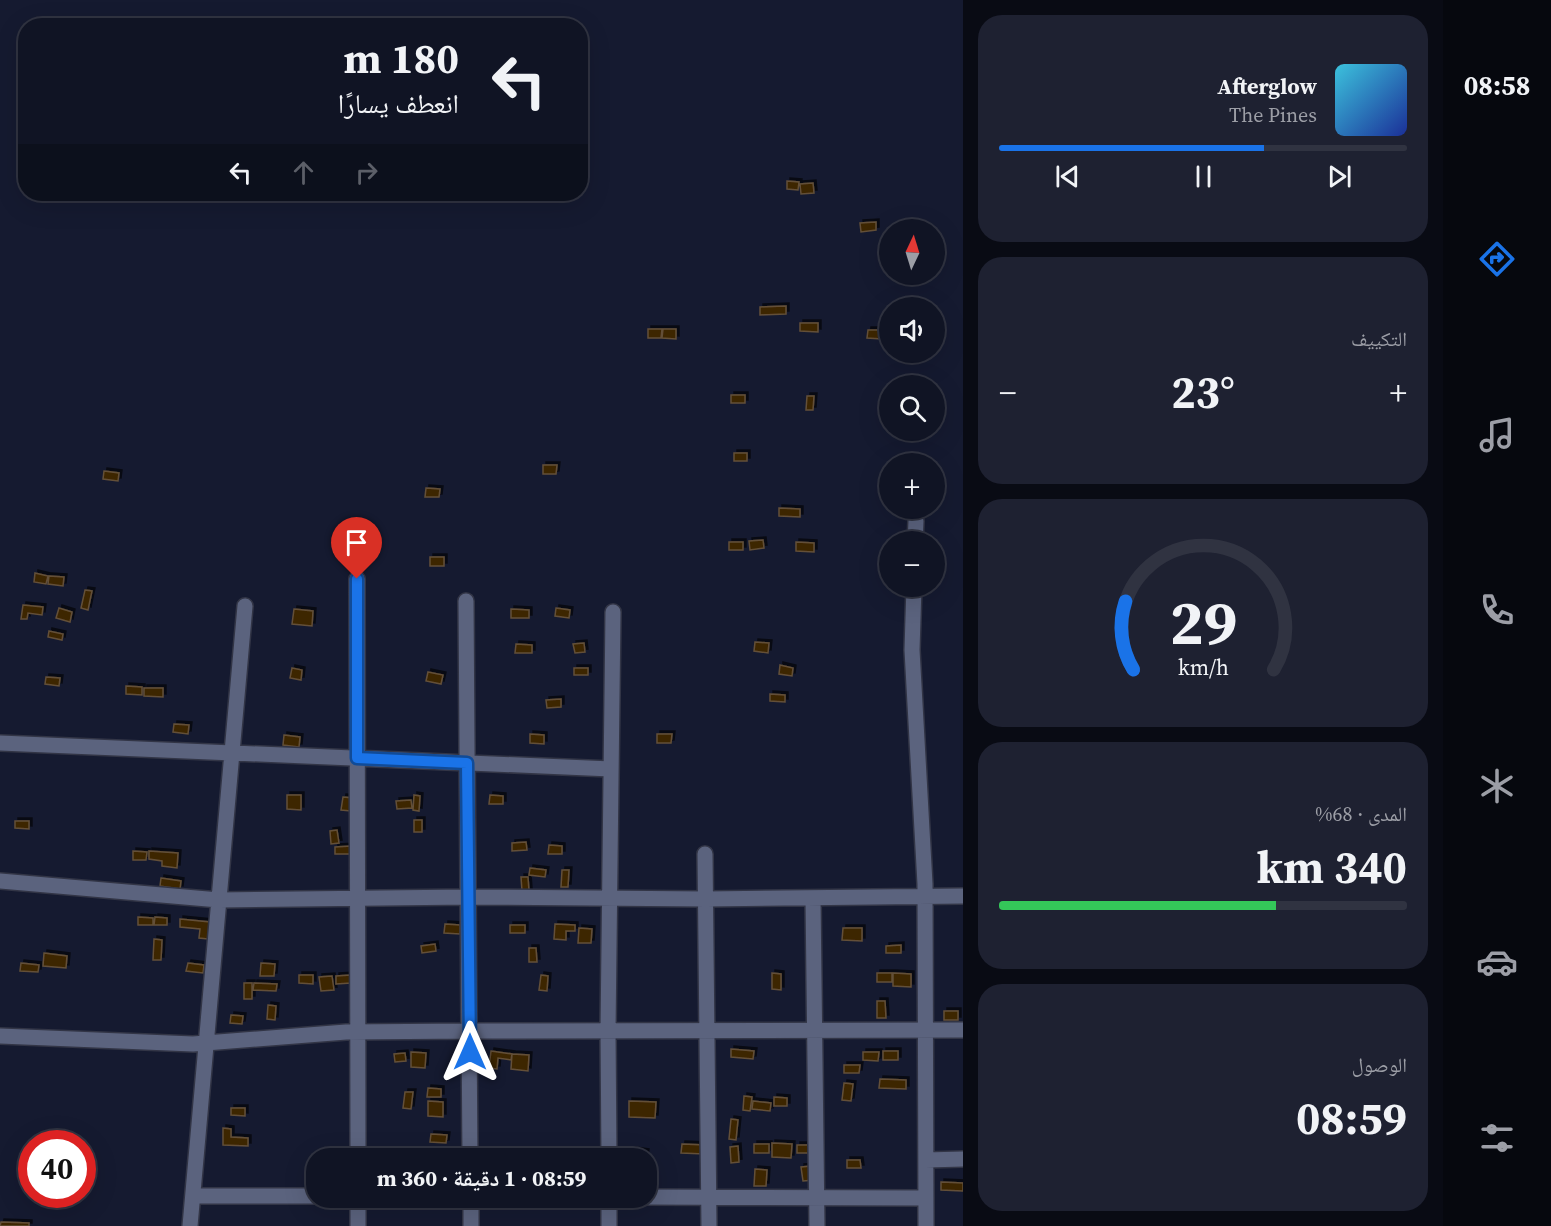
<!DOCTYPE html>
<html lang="ar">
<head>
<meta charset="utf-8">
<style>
	body { margin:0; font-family:"Source Serif 4","Noto Naskh Arabic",serif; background:#1e2131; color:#f1f3f6; direction:rtl; height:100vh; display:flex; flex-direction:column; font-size:22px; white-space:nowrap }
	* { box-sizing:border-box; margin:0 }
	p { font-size:20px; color:#9c9ea6 }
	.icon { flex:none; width:33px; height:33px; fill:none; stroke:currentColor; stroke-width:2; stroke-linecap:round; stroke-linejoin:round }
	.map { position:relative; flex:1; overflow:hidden; direction:ltr }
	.side { display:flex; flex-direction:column; gap:15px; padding:15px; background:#090b14; width:480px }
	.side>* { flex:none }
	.hud { position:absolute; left:18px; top:18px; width:570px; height:183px; border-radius:24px; box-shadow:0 6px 24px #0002,0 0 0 2px #303341; direction:rtl; background:#101424; color:#f1f3f6; overflow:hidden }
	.needle { width:39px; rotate:4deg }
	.controls { position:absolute; left:879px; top:219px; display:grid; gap:12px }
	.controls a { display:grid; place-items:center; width:66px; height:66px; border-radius:50%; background:#101424; box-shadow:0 6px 24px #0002,0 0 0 2px #303341; font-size:30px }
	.speed { position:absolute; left:18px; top:1130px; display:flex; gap:12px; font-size:30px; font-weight:700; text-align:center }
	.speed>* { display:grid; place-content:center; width:78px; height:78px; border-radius:50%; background:#101424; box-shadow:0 6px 24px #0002,0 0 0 2px #303341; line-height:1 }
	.speed .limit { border:9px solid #d22; background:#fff; color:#111 }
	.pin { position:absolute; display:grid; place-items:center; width:51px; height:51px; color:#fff; margin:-62px -26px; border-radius:50% 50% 50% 0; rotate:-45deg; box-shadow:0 0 6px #0007 }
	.pin .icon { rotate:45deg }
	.me { position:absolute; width:66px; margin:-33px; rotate:0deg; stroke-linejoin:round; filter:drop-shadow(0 0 4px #0008) }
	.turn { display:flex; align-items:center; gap:21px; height:126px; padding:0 30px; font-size:27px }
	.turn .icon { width:78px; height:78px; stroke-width:2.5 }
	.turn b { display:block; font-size:42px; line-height:51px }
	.lanes { display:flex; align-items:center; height:57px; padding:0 30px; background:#0003; justify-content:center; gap:30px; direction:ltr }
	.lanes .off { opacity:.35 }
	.big { font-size:45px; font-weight:700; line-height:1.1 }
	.side .widget { flex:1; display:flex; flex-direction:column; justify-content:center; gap:9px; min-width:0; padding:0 21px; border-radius:24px; background:#1e2131 }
	.side .dial { align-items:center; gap:0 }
	.dial svg { height:156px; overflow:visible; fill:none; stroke:#303341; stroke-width:7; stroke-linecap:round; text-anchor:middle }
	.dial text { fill:#f1f3f6; stroke:none }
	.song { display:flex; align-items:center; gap:18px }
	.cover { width:72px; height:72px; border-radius:9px; background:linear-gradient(135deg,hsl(190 70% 55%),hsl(230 70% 35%)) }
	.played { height:6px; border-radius:3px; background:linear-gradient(90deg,#1a73e8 65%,#303341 65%) }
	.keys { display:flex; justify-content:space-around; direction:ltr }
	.heat { display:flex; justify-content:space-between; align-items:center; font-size:33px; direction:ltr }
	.charge { height:9px; border-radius:4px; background:linear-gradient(90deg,#34c759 68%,#303341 0) }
	.trip { position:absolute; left:306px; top:1148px; width:351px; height:60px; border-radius:24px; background:#101424; box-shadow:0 6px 24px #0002,0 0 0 2px #303341; font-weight:700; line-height:60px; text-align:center; direction:rtl }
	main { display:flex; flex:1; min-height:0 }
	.tab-bar { display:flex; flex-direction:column; width:108px; justify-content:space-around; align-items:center; background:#06080e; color:#9c9ea6 }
	.tab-bar .icon { width:42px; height:42px }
	.tab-bar .on { color:#1a73e8 }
	.tab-bar b { font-size:27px; color:#f1f3f6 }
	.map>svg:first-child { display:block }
</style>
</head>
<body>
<main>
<nav class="tab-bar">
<b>08:58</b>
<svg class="icon on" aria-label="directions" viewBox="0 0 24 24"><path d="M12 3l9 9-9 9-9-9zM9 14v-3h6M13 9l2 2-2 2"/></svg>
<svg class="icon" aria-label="music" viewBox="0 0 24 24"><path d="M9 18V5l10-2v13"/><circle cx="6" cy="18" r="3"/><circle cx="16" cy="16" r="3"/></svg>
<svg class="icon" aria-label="phone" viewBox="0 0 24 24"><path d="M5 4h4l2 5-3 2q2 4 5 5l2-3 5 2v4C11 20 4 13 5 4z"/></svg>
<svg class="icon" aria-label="climate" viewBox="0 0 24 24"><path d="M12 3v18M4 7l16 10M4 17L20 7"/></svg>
<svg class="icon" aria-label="car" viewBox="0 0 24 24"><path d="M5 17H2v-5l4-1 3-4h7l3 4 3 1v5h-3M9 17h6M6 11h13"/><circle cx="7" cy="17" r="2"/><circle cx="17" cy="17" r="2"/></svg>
<svg class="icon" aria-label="filters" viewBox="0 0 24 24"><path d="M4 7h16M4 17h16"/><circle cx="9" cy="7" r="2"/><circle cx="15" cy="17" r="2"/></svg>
</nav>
<section class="side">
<div class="widget">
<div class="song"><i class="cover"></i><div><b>Afterglow</b><p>The Pines</p></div></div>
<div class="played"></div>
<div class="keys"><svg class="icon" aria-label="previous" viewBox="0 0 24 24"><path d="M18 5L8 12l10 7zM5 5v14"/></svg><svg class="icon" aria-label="pause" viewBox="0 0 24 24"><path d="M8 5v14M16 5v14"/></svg><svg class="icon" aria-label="next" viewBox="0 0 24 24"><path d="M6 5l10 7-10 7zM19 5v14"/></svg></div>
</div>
<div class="widget"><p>التكييف</p>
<div class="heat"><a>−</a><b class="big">23°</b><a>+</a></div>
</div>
<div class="widget dial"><svg viewBox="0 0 100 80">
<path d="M14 69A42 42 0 1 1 86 69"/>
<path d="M14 69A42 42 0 0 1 10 34" stroke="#1a73e8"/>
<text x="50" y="56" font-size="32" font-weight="700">29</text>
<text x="50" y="72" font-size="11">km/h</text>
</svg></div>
<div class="widget"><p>المدى · 68%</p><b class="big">340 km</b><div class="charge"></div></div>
<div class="widget"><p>الوصول</p><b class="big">08:59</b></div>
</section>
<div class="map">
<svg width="963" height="1226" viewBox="0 0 963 1226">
	<defs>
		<filter id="shadow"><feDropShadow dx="3" dy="-3" stdDeviation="0" flood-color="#0009"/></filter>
	</defs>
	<rect width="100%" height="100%" fill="#151a30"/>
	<!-- building -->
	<path fill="#3e2500" stroke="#635039" stroke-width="1.5" filter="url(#shadow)" d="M787,181l12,1 -1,8 -11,-1z
		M813,183l1,10 -13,1 -1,-10z
		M876,222v8l-15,2 -1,-9z
		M786,306v8l-26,1v-8z
		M800,323h18v9l-18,-1z
		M648,329h14l-1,9h-13z
		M663,329h13v10l-14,-1z
		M868,330h14v9l-15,-1z
		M731,395h14v8h-14z
		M807,396h7l-1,14h-7z
		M734,453h13v8h-13z
		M543,465h14l-1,9h-13z
		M104,471l15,2 -1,8 -15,-2z
		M426,488l14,1 -1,8h-14z
		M779,508l21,1v8l-21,-1z
		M763,540l1,8 -14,2 -1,-9z
		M729,542h14v8h-14z
		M796,542l18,1v9l-18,-1z
		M430,557h14v9h-14z
		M35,573l13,3 -2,8 -12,-2z
		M49,576l15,1 -1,9 -15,-2z
		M85,590l7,1 -4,19 -7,-2z
		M23,605l20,2 -1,8 -14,-2 -1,6h-6z
		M59,608l13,4 -2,10 -14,-4z
		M556,608l14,2 -1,8 -14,-2z
		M294,609l19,2 -1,15 -20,-2z
		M511,609l18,1v8h-18z
		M49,631l14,3 -1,6 -14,-3z
		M755,642l14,1 -1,10 -14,-2z
		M584,643l1,9 -10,1 -2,-9z
		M516,644l16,1v8h-17z
		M780,665l13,3 -1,8 -13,-2z
		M292,668l10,2 -1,10 -11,-2z
		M574,668h14v7h-14z
		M428,672l15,3 -2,9 -15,-3z
		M46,677l14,1 -1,8 -14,-2z
		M126,686l16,1v8l-16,-1z
		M144,688h19v9l-19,-1z
		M770,694l15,1v7l-15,-1z
		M561,699v8l-14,1 -1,-8z
		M174,724l15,1 -1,9 -15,-2z
		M530,734l14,1v9l-14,-1z
		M657,734h15l-1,9h-14z
		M284,735l16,2 -1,10 -16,-2z
		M287,795h14v15l-14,-1z
		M414,795l6,1 -1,15 -6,-1z
		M490,795l13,1v8h-14z
		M343,797l10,1 -2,13 -10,-1z
		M411,800l1,8 -15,1 -1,-8z
		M414,820h8v12h-8z
		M15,821h14v8l-14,-1z
		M337,830l2,13 -8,1 -1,-13z
		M526,842l1,8 -15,1v-8z
		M549,845l13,1v8h-14z
		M352,846v8h-17v-7z
		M133,851l14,1 -1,8h-13z
		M149,851l29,2 -1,15 -15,-2v-5l-13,-2z
		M530,868l16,2 -1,7 -16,-2z
		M562,870h7l-1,17h-7z
		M521,877h7l1,14h-7z
		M161,878l20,3 -1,8 -20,-3z
		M138,917l15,1v7h-15z
		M155,917l12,1v7h-13z
		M180,919l30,3 -2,17 -9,-1 1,-9 -20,-2z
		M445,924l15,1v9l-16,-1z
		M555,924l20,1v6h-9v9l-12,-1z
		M510,925h15v8h-15z
		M579,928l13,1 -1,14h-13z
		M843,928h19v13l-20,-1z
		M154,939l8,1 -1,20h-8z
		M435,944l1,7 -14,2 -1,-7z
		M901,945v8h-15v-7z
		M529,948h7l1,14h-8z
		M44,953l23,3 -1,12 -23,-2z
		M21,963l18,2 -1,7 -18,-1z
		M188,963l16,2 -1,8 -17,-2z
		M261,963l14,1 -1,12h-14z
		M772,973l9,1v16l-9,-1z
		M877,973h15v9h-15z
		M893,973l18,1v13l-18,-1z
		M299,975h14v9l-14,-1z
		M351,975v8l-15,1v-8z
		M541,975l7,1 -1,15 -8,-1z
		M332,976l2,14 -13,1 -2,-14z
		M244,983h8v16h-8z
		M254,983l23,1 -1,7 -23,-1z
		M877,1001h8l1,17h-9z
		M268,1005l8,1 -1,14 -8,-1z
		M944,1011h14v9h-14z
		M231,1015l12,1 -1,8 -12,-1z
		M731,1049l23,2 -1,8 -22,-2z
		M491,1051l21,3 -1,6 -13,-2 -1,11 -8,-1z
		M883,1051h15v9h-15z
		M411,1052l15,1 -1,15 -14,-1z
		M863,1052h16l-1,9 -15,-1z
		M405,1053l1,8 -11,1 -1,-8z
		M512,1054l17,1 -1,16 -17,-2z
		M844,1065h16l-1,8h-15z
		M880,1079l26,1v9l-27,-1z
		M844,1083l9,1 -2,17 -9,-1z
		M428,1088l13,1v8h-14z
		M405,1092h8l-2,17 -8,-1z
		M744,1096l8,1 -2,14 -7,-1z
		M774,1097l13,1v8h-13z
		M428,1101l15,1v15l-15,-1z
		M629,1101l27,1 -1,16 -26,-1z
		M753,1101l18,2 -1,8 -18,-2z
		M231,1108h14v8l-14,-1z
		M731,1119l7,1 -2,20 -7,-1z
		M223,1128l8,1v8l17,1v8l-25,-1z
		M431,1134l16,1 -1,8 -16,-1z
		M772,1143l20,1 -1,14 -19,-1z
		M682,1144l23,1v9l-24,-1z
		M754,1144h15v9h-15z
		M797,1145h14v8h-14z
		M738,1146l1,16 -8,1 -1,-16z
		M513,1150l16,2 -1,6h-16z
		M632,1150l14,2 -1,6h-14z
		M847,1160h13l1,8h-14z
		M812,1166l2,14 -11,1 -2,-14z
		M755,1169l12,1 -1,16h-12z
		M941,1182l22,1v8l-22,-1z
		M1,1222l28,1v3h-29z"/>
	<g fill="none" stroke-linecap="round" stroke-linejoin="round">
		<defs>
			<path id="minor" d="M915,542l1,-21
				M357,579l1,579
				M914,586l-2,64 13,234 1,342
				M0,743l611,26
				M705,854l4,372
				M0,881l219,19 249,-3 238,2 257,-3
				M813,898l4,328
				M0,1036l193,8 153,-12 123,-1 -3,-430
				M470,1158l-1,-127 494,-1
				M609,1158l-1,-127 5,-419
				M926,1160l37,-1
				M193,1196h123
				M358,1197v29
				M471,1197v29
				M609,1197v29
				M641,1197l285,1
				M190,1226l55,-620"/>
		</defs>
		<!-- minor casing -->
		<use href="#minor" stroke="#323546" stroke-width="18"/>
		<!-- minor -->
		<use href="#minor" stroke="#5b637e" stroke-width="15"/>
	</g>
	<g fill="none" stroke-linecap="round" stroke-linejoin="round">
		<defs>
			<path id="route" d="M357,579v179l110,5 3,289"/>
		</defs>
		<!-- route casing -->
		<use href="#route" stroke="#114b97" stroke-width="15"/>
		<!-- route -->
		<use href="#route" stroke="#1a73e8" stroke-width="10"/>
	</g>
</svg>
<div class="controls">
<a><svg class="needle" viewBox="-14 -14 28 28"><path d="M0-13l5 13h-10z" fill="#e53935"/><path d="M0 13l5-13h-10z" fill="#9c9ea6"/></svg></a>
<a><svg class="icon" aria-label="sound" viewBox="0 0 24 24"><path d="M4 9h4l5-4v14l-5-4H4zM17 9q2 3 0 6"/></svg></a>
<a><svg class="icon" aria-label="search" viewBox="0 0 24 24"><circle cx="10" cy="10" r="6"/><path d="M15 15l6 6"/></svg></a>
<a>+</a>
<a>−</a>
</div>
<div class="speed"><div class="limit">40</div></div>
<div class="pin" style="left:357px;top:579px;background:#d93025"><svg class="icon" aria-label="arrive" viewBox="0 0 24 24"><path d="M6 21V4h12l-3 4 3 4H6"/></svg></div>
<svg class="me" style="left:470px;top:1052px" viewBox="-20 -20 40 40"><path d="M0-17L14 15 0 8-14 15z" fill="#1a73e8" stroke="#fff" stroke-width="4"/></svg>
<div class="trip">08:59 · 1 دقيقة · 360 m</div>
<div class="hud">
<div class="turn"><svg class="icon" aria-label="left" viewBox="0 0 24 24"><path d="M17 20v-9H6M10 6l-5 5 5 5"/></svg><div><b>180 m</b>انعطف يسارًا</div></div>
<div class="lanes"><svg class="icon" aria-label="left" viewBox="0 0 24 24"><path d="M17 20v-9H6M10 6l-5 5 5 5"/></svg><svg class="icon off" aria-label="ahead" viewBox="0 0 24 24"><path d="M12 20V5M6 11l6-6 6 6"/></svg><svg class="icon off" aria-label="right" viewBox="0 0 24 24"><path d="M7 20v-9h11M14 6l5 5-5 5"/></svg></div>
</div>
</div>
</main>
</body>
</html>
